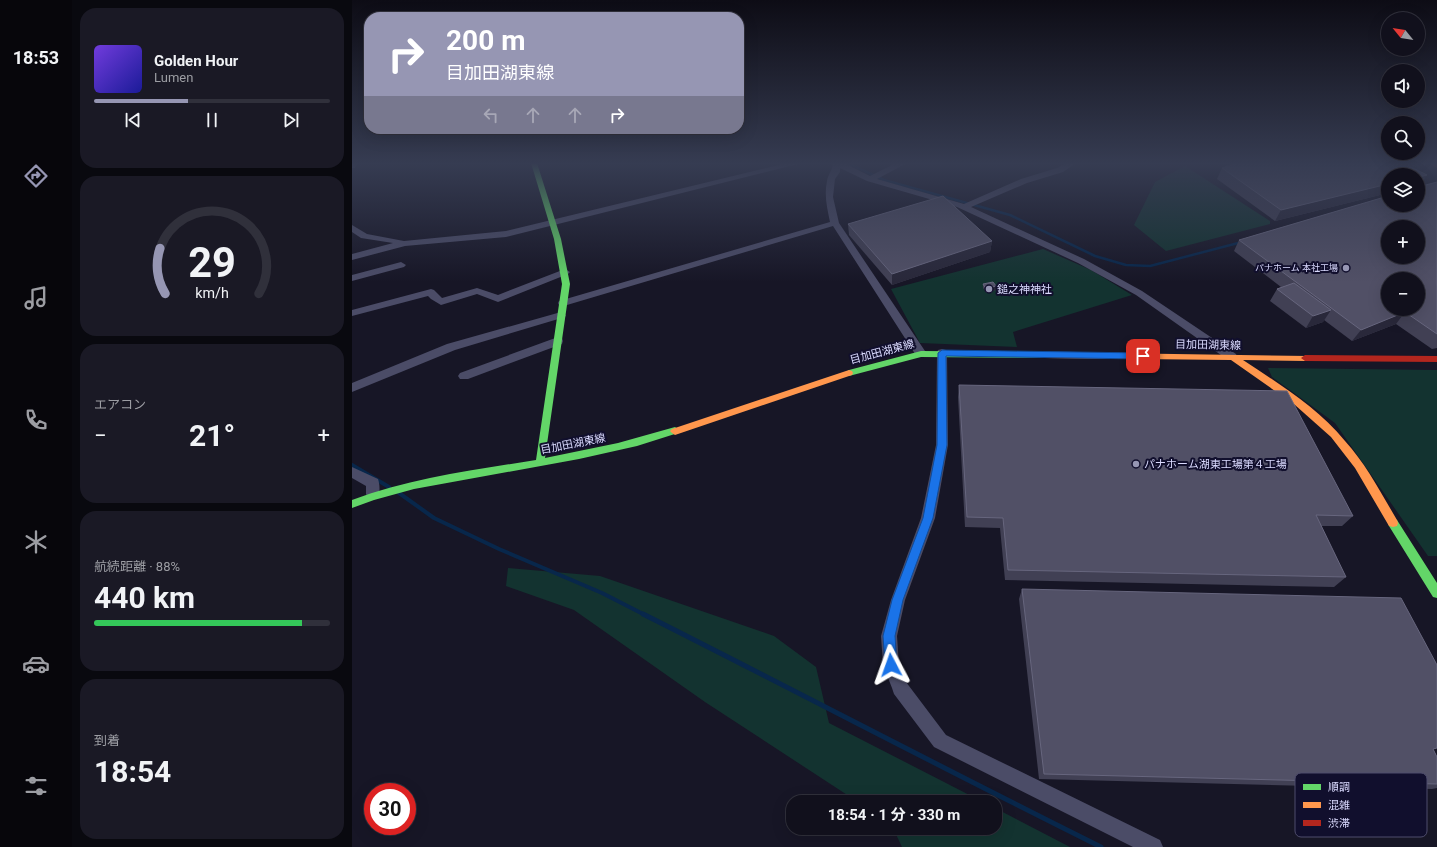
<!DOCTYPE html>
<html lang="ja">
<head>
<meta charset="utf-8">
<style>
	body { margin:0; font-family:Roboto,"Noto Sans JP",sans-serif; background:#1a1925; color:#f1f3f6; height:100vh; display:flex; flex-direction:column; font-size:15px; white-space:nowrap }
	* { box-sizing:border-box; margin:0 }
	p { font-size:13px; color:#9c9da3 }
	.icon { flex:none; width:22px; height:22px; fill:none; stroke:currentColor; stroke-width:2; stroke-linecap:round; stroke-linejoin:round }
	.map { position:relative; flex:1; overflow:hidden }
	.side { display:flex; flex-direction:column; gap:8px; padding:8px; background:#09090f; width:280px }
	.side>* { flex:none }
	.banner { position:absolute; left:12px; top:12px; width:380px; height:122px; border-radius:16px; box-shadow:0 4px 16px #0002,0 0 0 1px #30303b; background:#9696b3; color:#fff; overflow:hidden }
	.needle { width:26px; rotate:300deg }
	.buttons { position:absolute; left:1029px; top:12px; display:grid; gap:8px }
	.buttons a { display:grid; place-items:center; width:44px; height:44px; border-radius:50%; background:#11101c; box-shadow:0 4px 16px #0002,0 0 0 1px #30303b; font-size:20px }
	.speed { position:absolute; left:12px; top:783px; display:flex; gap:8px; font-size:20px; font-weight:700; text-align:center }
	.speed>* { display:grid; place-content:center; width:52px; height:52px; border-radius:50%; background:#11101c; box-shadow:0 4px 16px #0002,0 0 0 1px #30303b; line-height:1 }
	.speed .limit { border:6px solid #d22; background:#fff; color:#111 }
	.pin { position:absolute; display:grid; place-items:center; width:34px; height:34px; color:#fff; margin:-17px; border-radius:8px; box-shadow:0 2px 6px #0006 }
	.me { position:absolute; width:44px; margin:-22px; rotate:356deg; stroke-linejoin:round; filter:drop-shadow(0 0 3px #0008) }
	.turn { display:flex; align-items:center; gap:14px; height:84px; padding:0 16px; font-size:18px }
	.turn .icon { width:52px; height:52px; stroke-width:2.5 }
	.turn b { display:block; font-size:28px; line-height:34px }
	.lanes { display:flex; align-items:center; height:38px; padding:0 16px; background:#0003; justify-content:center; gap:20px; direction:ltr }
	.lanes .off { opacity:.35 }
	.big { font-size:30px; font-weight:700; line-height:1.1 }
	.side .card { flex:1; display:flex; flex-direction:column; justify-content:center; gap:6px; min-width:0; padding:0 14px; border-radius:16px; background:#1a1925 }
	.side .dial { align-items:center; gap:0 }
	.dial svg { height:104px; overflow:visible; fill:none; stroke:#30303b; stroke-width:7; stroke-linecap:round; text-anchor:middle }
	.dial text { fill:#f1f3f6; stroke:none }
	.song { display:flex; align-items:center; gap:12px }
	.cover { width:48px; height:48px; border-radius:6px; background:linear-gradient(135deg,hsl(260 70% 55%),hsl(240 70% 35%)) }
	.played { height:4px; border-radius:2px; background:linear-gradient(90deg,#9696b3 40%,#30303b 40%) }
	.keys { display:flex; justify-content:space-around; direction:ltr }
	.heat { display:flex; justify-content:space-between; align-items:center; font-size:22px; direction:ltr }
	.charge { height:6px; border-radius:3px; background:linear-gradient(90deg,#34c759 88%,#30303b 0) }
	.trip { position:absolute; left:434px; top:795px; width:216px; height:40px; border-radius:16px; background:#11101c; box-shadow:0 4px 16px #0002,0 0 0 1px #30303b; font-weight:700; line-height:40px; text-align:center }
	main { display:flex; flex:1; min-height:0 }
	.tab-bar { display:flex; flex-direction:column; width:72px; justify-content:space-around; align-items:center; background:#07060b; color:#9c9da3 }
	.tab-bar .icon { width:28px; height:28px }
	.tab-bar .current { color:#9696b3 }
	.tab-bar b { font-size:18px; color:#f1f3f6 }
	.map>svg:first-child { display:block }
</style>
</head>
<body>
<main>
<nav class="tab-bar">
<b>18:53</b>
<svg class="icon current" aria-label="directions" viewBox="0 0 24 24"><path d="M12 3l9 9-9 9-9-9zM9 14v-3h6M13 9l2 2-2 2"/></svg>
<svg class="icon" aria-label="music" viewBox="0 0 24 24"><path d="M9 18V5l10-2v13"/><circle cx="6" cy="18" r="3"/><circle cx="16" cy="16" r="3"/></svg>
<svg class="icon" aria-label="phone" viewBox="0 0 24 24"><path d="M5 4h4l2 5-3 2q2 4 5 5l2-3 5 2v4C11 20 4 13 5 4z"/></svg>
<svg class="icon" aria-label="climate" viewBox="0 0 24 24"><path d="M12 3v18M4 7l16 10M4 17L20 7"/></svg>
<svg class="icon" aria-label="car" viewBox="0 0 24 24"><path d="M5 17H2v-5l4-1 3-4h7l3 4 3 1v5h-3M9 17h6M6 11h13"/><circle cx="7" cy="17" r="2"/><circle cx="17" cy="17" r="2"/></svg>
<svg class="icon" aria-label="filters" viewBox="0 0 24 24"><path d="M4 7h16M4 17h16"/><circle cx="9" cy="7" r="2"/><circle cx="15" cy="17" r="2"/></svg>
</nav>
<section class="side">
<div class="card">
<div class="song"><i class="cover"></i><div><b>Golden Hour</b><p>Lumen</p></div></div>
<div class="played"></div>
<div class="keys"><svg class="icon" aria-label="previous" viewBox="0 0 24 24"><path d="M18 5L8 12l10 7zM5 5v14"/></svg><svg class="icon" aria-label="pause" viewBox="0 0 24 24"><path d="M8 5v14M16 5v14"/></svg><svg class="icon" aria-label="next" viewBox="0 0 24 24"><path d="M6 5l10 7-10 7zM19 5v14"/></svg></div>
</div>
<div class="card dial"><svg viewBox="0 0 100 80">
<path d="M14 69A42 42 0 1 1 86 69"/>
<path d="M14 69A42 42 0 0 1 10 34" stroke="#9696b3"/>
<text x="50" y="56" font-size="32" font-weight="700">29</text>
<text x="50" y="72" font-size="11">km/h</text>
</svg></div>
<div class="card"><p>エアコン</p>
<div class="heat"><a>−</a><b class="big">21°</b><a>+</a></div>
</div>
<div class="card"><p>航続距離 · 88%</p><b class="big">440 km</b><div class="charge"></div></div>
<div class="card"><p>到着</p><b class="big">18:54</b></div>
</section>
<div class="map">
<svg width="1085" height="847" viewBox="0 0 1085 847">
	<rect width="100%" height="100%" fill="#171626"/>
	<!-- green -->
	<path fill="#133330" d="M833,166l85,55v3l-104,27 -32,-26 21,-43z
		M691,249l48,21 41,25 -119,37 4,15 -97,-4 -29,-54z
		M916,368l169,2v186h-9l-93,-133 -63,-46z
		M156,568l92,8 174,60 42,31 13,56 154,79h-125l-153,-100 -131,-92 -68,-24z
		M643,808l75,39h-168l-9,-19h102z"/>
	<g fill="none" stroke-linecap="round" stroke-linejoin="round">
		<!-- stream-far2 -->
		<path stroke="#08274b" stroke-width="2.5" d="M495,163l37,17 126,35 85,41 31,9 24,1 92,-24"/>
		<!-- stream-far1 -->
		<path stroke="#08274b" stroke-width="4" d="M0,465l37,22
			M47,493l35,25 65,31 103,44 43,22"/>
		<!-- stream -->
		<path stroke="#08274b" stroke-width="5" d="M291,614c153,77 305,157 458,233"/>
		<!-- street -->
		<path fill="#4b4c67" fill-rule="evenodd" d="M0,163h5l-2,5h-3z
			M435,163h15l-296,74 -101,9 -53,14v-6l41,-11 -32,-5 -9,-6v-7l15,9 37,7 102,-10z
			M481,163h11l26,13 26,-13h11l-30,16 87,25 57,-25 36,-11 9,-5h10l-13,9 -36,11 -56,24 113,52 58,32 94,63 1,3 -1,3h-8l-92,-65 -58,-32 -121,-56 -90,-26 -27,-13v4l-5,7 -2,18 6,26 86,128 1,3 -1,3h-8l-84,-131 -266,79h-8l-1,-2 1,-2 271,-79c-3,-14 -6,-27 -3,-41 1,-7 5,-9 6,-18z
			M49,262l5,3 -2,2 -52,14v-6z
			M213,269l5,3 -2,2 -70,28 -21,-8 -36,11 -10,-6 -3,-3 -76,20v-6l79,-21 3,1 8,8 35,-10 21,7z
			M209,312l5,3 -1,2 -110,33 -103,42v-9l95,-39z
			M206,337l4,1 1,3 -1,3 -94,35h-8l-2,-3 2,-3z
			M590,349l4,1 1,3 1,92 -13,73 -30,82 -8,36 2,29 7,17 40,53 214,105 3,7h-30l-199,-100 -40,-53 -2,-6 -9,-23 -2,-29 10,-36 30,-82 15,-73 1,-92 1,-3z
			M0,467l26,12c2,6 2,13 0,19l-5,2 -5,-2 -2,-4v-8l-14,-8z"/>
		<!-- fast -->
		<path fill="#63d668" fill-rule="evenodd" d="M179,163h6l24,76 9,45 -25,174 73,-15 57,-16 3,2 2,2 -2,2 -41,13 -58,13 -165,30 -40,11 -22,8v-8c59,-22 122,-30 184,-40l26,-176 -8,-45z
			M569,351l123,1 4,3 -4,3 -123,-1 -72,19 -4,-3 4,-3z
			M1041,519l4,1 40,63v15l-4,-1 -44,-71 -1,-3 1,-3z"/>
		<!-- slow -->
		<path fill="#ff974d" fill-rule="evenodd" d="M692,352l264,4 1,2 -1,2 -3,1 -62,-1c36,24 74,47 102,81 21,23 36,52 52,79l1,3 -1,3 -4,1 -4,-1 -34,-58 -24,-31 -36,-32 -64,-45 -187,-2 -4,-3z
			M497,370l3,1 1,2 -1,2 -177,60 -3,-2 -2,-2 2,-2z"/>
		<!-- jam -->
		<path fill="#b3261e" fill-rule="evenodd" d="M1077,163h8v5z
			M953,355l132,1v6l-132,-1 -4,-3z"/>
	</g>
	<!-- wall -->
	<path fill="#414054" d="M1074,164l-13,4 14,7 -8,11 -31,-11v18l-113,28 -58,-42 5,-11z
		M1085,182v166l-5,1 -36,-25 -44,17 -28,-21 -1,2 -17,6 -36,-27 7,-12 4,-2 -47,-36 5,-11z
		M496,224l144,17 -2,11 -98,33 -43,-50z
		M631,284l13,6 -10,2 -3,-4z
		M607,385l394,131 -11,10h-21l25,51 -12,10 -329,-7 -5,-52 -35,-1 -7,-130z
		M670,589l411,160 4,8v31l-5,1 -393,-10 -20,-180z"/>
	<!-- shaded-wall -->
	<path fill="#29283a" d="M1048,163h26v1l-32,9z
		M1075,175l-8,11h-1v-9z
		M1036,184v9l-113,28 6,-11z
		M640,241l-2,11 -98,33v-11z
		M644,286v4l-10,2v-3z
		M979,310l-8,12 -17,6 7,-12z
		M1053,312l-9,12 -44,17 9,-11z"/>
	<!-- building -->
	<path fill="#515066" stroke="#67667e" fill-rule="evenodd" d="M886,163h165l24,12 -9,2v-2h-30v9l-107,26 -59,-42z
		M1085,182v152l-32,-22 -44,18 -122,-90 149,-44v9h30v-18zM1036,227h30v30h-30zM1036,279h30v30h-30z
		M591,196l49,45 -100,33 -44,-50z
		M641,282l3,4 -10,3 -3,-5z
		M942,283l37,27 -18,6 -36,-27z
		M607,385l328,6 66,125 -37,-1 30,62 -338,-7 -5,-52 -36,-1z
		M670,589l379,9 36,67v83l-4,1 4,8v27l-393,-10z"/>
	<!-- sky -->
	<linearGradient id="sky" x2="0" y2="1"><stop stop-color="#0d0c15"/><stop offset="0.58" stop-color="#363c52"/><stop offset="1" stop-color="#363c52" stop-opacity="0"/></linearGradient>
	<rect width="1085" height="282" fill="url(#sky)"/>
	<!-- route -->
	<path fill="#1a73e8" stroke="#114b97" d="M590,350l201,3 4,3 -4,3 -197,-3 1,89 -14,73 -30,82 -8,36 2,29 -2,4 -4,2 -4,-2 -2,-4 -2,-29 9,-36 31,-82 14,-73 1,-92z"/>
	<!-- markers -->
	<g fill="#9696b3" stroke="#110f2d" stroke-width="1.5">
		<circle cx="994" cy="268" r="4"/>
		<circle cx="637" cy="289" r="4"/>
		<circle cx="784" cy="464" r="4"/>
	</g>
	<g text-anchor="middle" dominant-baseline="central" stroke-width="4" stroke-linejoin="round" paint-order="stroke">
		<!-- far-poi labels -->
		<g font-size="9" fill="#dbdbff" stroke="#110f2d" text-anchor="end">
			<text x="986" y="268">パナホーム 本社工場</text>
		</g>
		<!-- poi labels -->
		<g font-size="11" fill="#dbdbff" stroke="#110f2d" text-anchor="start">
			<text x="645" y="289">鎚之神神社</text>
			<text x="792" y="464">パナホーム湖東工場第４工場</text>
		</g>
		<!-- street labels -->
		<g font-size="11" fill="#dbdbff" stroke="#110f2d">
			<text transform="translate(856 345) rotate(1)">目加田湖東線</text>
			<text transform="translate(530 352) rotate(-15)">目加田湖東線</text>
			<text transform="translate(221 444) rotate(-11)">目加田湖東線</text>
		</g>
	</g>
	<!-- legend -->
	<rect x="943" y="773" width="132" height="64" rx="6" fill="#110f2d" stroke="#4e4c6c" stroke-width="1"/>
	<rect x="951" y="784" width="18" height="6" fill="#63d668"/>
	<rect x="951" y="802" width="18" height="6" fill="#ff974d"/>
	<rect x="951" y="820" width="18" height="6" fill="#b3261e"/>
	<g font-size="11" fill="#dbdbff">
		<text x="976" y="791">順調</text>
		<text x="976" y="809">混雑</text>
		<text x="976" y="827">渋滞</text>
	</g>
</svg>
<div class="buttons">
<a><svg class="needle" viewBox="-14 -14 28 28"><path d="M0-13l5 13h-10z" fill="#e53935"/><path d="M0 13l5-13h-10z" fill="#9c9da3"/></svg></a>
<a><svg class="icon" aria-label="sound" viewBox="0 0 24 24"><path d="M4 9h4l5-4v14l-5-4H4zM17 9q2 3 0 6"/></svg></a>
<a><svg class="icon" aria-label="search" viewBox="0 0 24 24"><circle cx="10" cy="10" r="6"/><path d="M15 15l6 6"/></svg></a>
<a><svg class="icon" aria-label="layers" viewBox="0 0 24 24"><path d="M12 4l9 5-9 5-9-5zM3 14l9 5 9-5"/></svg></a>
<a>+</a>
<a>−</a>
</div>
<div class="speed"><div class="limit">30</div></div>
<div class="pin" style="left:791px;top:356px;background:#d93025"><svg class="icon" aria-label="arrive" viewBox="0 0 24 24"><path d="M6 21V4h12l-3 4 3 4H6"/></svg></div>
<svg class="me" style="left:539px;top:665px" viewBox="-20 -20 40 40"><path d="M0-17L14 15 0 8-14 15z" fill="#1a73e8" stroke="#fff" stroke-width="4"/></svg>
<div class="trip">18:54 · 1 分 · 330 m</div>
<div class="banner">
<div class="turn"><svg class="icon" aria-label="right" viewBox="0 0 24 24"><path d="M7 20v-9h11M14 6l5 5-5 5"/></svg><div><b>200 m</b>目加田湖東線</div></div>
<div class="lanes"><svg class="icon off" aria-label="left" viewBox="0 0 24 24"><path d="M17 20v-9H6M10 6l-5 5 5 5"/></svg><svg class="icon off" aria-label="ahead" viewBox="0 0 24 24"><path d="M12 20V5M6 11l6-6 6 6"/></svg><svg class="icon off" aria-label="ahead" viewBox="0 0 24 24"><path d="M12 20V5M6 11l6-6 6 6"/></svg><svg class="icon" aria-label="right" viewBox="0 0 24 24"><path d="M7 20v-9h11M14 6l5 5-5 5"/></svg></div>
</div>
</div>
</main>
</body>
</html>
